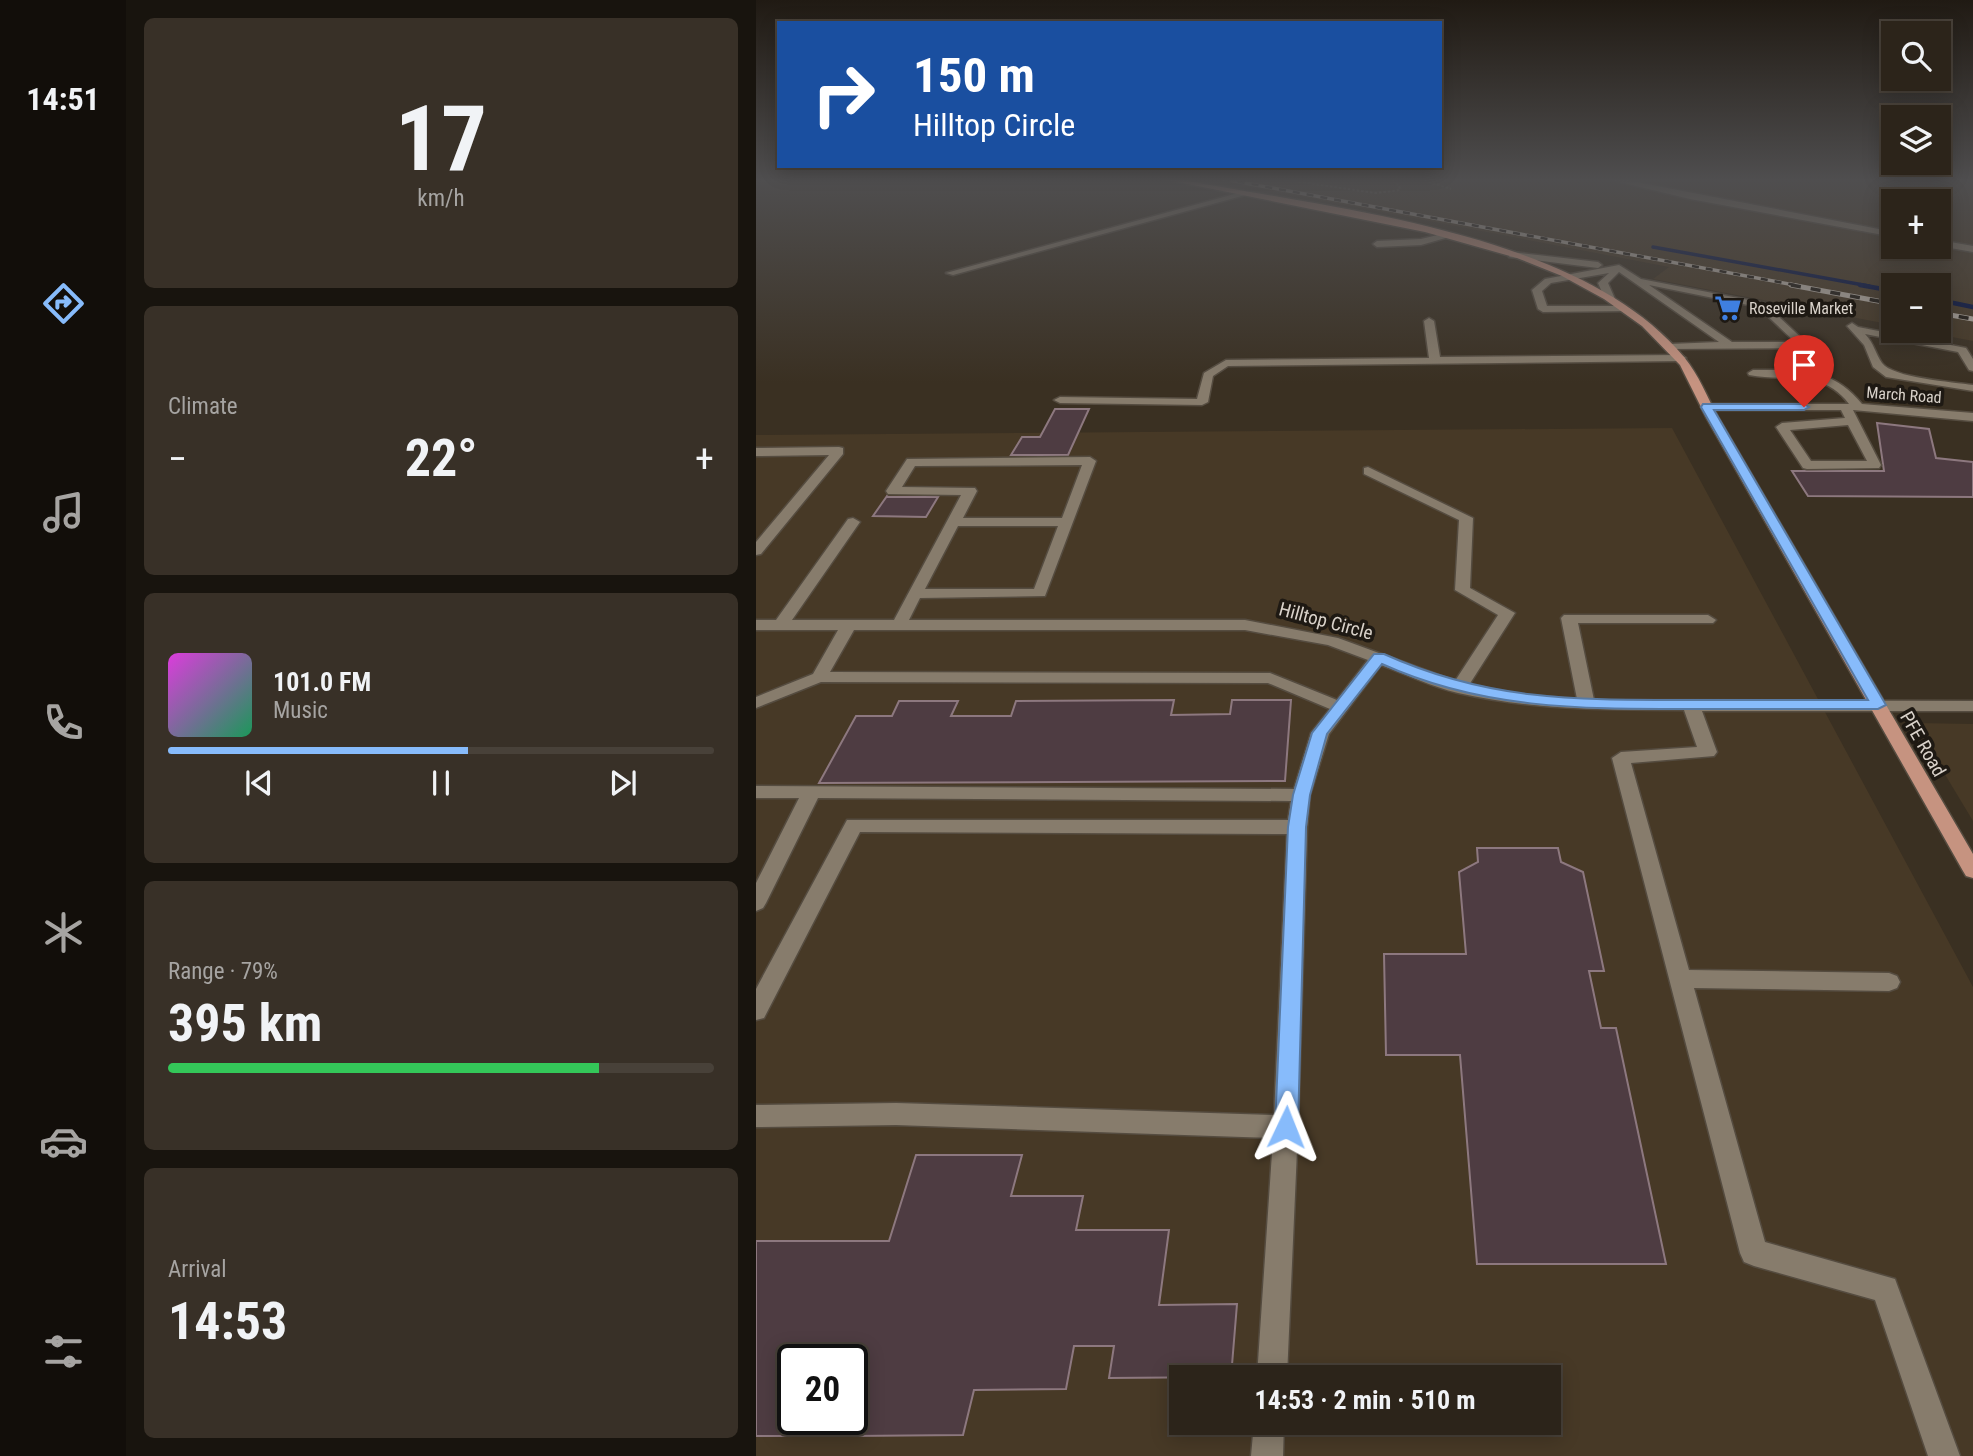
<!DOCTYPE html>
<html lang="en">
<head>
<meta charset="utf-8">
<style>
	body { margin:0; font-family:"Roboto Condensed",sans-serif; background:#383027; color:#f1f3f6; height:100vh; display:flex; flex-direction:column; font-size:26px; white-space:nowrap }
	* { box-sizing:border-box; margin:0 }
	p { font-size:23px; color:#a6a4a2 }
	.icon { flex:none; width:38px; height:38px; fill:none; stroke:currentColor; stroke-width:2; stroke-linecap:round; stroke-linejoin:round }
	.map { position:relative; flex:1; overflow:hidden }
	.drawer { display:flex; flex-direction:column; gap:18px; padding:18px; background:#18140e; width:630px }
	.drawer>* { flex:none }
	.banner { position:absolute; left:21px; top:21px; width:665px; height:147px; border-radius:0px; box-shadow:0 4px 18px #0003,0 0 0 2px #484139; background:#1a4fa0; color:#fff; overflow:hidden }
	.buttons { position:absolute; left:1125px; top:21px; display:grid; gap:14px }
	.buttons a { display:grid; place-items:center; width:70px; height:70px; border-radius:0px; background:#2c241a; box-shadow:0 4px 18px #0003,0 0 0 2px #484139; font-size:35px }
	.speed { position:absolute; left:21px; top:1344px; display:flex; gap:14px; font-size:35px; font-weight:700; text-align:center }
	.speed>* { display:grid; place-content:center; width:91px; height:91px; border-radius:50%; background:#2c241a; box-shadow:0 4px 18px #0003,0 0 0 2px #484139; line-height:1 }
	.speed .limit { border:4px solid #111; border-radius:10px; background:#fff; color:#111 }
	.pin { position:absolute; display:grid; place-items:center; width:60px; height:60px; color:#fff; margin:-72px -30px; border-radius:50% 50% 50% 0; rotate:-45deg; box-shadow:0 0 7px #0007 }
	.pin .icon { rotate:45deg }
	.me { position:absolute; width:77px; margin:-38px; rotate:2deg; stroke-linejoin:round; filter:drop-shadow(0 0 5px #0008) }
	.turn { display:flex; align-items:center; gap:24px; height:147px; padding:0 21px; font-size:32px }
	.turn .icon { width:91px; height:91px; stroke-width:2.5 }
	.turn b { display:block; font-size:49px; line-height:60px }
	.big { font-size:52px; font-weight:700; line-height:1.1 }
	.drawer .tile { flex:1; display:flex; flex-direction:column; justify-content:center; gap:10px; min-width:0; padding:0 24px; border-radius:10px; background:#383027 }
	.drawer .dial { align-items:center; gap:0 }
	.dial b { font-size:91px; line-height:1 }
	.song { display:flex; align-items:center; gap:21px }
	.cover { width:84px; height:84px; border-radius:10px; background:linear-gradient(135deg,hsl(300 70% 55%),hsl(150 70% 35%)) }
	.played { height:7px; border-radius:4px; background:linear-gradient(90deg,#87bbfb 55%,#484139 55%) }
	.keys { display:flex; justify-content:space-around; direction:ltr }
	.heat { display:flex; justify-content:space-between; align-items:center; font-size:38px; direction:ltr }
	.charge { height:10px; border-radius:5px; background:linear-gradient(90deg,#34c759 79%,#484139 0) }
	.trip { position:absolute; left:413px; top:1365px; width:392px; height:70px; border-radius:0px; background:#2c241a; box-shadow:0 4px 18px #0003,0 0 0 2px #484139; font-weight:700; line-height:70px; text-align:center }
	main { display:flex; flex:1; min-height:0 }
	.dock { display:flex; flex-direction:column; width:126px; justify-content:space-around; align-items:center; background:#120e0a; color:#a6a4a2 }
	.dock .icon { width:49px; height:49px }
	.dock .current { color:#87bbfb }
	.dock b { font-size:32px; color:#f1f3f6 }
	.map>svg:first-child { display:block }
</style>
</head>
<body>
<main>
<nav class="dock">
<b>14:51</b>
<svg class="icon current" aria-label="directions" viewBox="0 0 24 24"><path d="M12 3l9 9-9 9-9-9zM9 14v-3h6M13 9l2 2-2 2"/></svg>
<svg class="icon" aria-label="music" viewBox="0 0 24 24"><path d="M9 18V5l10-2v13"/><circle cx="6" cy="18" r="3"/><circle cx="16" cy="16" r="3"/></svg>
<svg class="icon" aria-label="phone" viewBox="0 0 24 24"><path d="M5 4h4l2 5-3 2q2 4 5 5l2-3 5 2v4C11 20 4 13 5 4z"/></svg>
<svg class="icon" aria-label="climate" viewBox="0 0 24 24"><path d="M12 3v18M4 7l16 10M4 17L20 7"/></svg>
<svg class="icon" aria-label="car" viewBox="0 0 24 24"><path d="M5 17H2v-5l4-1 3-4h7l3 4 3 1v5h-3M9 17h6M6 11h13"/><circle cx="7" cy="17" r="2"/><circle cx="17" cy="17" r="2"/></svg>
<svg class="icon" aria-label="filters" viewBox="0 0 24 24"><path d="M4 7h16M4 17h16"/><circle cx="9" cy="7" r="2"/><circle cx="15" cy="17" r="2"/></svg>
</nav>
<section class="drawer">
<div class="tile dial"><b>17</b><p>km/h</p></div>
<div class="tile"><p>Climate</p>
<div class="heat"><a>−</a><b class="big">22°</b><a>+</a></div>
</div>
<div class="tile">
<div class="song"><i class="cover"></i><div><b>101.0 FM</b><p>Music</p></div></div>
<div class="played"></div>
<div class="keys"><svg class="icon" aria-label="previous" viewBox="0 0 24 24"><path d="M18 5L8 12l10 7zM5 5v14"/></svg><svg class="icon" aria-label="pause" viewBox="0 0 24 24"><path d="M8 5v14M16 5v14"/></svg><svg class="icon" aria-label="next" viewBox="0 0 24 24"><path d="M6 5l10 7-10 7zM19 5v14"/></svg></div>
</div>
<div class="tile"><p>Range · 79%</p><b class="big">395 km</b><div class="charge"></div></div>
<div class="tile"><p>Arrival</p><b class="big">14:53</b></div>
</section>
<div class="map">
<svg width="1217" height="1456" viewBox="0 0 1217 1456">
	<rect width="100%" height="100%" fill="#3a3022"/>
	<!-- built -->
	<path fill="#473926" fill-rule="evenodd" d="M454,179h763v162l-52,-10h18v-46h-45l-1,40 -240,-46 16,-12zM1138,201h45v46h-45z
		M916,428l301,559v469h-1217v-1021zM37,1360h59v59h-59zM425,1377h368v46h-368z
		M1158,723l59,1v97z"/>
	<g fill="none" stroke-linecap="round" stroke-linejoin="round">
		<!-- stream-far1 -->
		<path stroke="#021044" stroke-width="3.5" d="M897,247l216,39"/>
		<!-- stream -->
		<path stroke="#021044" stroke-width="4.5" d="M1104,285l34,6
			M1183,300l34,7"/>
	</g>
	<!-- building -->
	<path fill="#4e3c42" stroke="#8d787f" stroke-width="2" d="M299,409h34l-21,46h-57l11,-18h18z
		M1121,423l52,6 7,29 37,4v35l-165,-1 -16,-25h92z
		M131,496l1,1h50l-12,20 -53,-1z
		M418,700l-3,15 59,-1 2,-14h59l-6,81 -466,2 37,-67h36l7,-15h59l-7,15h60l5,-15z
		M721,848h81l3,14 22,10 21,99h-15l12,57h15l50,236h-189l-17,-209h-74l-2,-101h82l-7,-82 19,-10z
		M160,1155h106l-11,41h72l-7,34h93l-10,75 78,-1 -6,73 -122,1 5,-32h-40l-8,43 -92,1 -11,45 -111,1v-76h-59v76h-37v-195h133z"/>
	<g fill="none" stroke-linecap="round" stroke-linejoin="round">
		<defs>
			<path id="minor" d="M851,179h14l273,53v5l-204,-38z
				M486,192l7,2 -296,81 -7,-2z
				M690,233l3,4 -28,8 -44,2 -4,-3 4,-3 44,-2z
				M1183,240l34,6v6l-34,-6z
				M756,252l86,10 4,3 -4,3 -89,-11z
				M863,265l22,14 123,24 45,42 -5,3 -138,1v-4l4,-1 49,-2 -100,-70 -11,11 7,16 -5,3 -5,-3 -7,-16 11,-10 -58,10 -9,8 5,15h78l5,3 -2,2 -85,1 -5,-3 -6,-19 13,-11zM893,285l109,22 37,35h-63z
				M673,318l5,3 6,36 241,-2 5,3 -5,3 -453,5 -15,10 -5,26 -6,3 -142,-2 -6,-3 6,-3 137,2 7,-26 22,-13 203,-2 -5,-37z
				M1096,323l6,4 108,21 7,11v12l-4,-1 -11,-18 -93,-18c9,9 10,19 17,29 11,15 71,19 91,22v6l-87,-14 -13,-10 -9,-22 -17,-19z
				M997,370c44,0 79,-4 109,34l111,9v8l-120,-11 28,55 -2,3 -72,1 -4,-1 -27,-41 6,-4 63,-5 -4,-8h-134l-6,-3 6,-3h142c-26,-35 -63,-22 -100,-29l-1,-2zM1092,425l19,36h-56l-21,-31z
				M83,447l4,1v6l-82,100 -5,1v-13l73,-87 -73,1v-8z
				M334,457l6,4 -51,135 -125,2 -11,22h336l93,18 117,43 43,-66 -43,-25 4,-70 -95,-46v-6l4,-1 105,51 -3,70 45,25 -46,72 55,10 53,4 -16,-81 3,-3h144l8,5 -3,3h-135l16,77 379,1v10h-271l15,41 -3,4 -83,7 58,207 200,3 8,3 3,6 -3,6 -8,3 -195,-3 71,254 130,37 65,177h-32l-53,-156 -121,-34 -10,-4 -4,-9 -128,-495 9,-6 76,-5 -13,-37c-76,0 -151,0 -226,-17 -26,-6 -52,-19 -77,-28l-52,69 -19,61 -3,32 -9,300 -11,250h-30l16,-239 -377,-13 -140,2v-22l140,-2 378,12 13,-281 -427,-2 -96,186 -8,2v-31l91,-169h441l3,-19 -473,-3 -52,105 -3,5 -7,3v-28l43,-85h-43v-12l538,3 17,-56 19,-24 -62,-26 -447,-1 -65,26v-11l57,-23 25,-44h-82v-10h20l72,-101 5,-1 7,4 -68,98h102l67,-125 -73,-1 -2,-3 21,-32zM326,465l-20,53h-99l14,-27 -2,-3 -73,-1 13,-21zM202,526h100l-24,63h-109zM98,630h391l83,15 40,15 -31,40 -67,-27 -440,-1z
				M498,1423h30l-1,33h-32z"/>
			<path id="major" d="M407,179h15c153,30 402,52 506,178 15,18 23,40 34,60l255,437v24l-7,-2 -3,-5 -257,-454 -26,-52 -38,-39 -38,-27 -42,-23 -45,-18 -92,-26z"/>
		</defs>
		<!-- minor casing -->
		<use href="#minor" stroke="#554c40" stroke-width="3"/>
		<!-- major casing -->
		<use href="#major" stroke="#554c40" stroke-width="3"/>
		<!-- path -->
		<path stroke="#746b5f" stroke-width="2" stroke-dasharray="2.5 2" stroke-linecap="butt" d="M525,179l94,14 25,-3 -1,-5 -9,-6
			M664,179l31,10"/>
		<!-- minor -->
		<use href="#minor" fill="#877c6c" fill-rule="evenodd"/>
		<!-- major -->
		<use href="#major" fill="#c69380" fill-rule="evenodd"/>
		<defs>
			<path id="rail-far1" d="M468,179l576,107"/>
			<path id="rail" d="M1035,285l103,19
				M1183,313l34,6"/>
		</defs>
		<!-- rail-far1 casing -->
		<use href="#rail-far1" stroke="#b8b0a7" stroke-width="3.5"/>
		<!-- rail casing -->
		<use href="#rail" stroke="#b8b0a7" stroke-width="5"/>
		<!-- rail-far1 -->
		<use href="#rail-far1" stroke="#1e1913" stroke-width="2.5" stroke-dasharray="7" stroke-linecap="butt"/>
		<!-- rail -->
		<use href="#rail" stroke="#1e1913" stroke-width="3.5" stroke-dasharray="10" stroke-linecap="butt"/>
	</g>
	<!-- sky -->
	<linearGradient id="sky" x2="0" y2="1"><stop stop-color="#201a13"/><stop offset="0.47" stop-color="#4f4e4f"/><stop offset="1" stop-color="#4f4e4f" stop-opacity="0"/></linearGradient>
	<rect width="1217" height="383" fill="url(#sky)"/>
	<!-- route -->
	<path fill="#87bbfb" stroke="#587aa3" stroke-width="2" d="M947,404h101l5,3 -5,3h-90l172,295 -8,4c-64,0 -128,0 -192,0 -107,0 -205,0 -304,-45l-55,70 -17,61 -4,32 -8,300 -4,7 -8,3 -8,-3 -3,-7 13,-300 5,-32 19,-62 62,-79h10c102,46 189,46 297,46 62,0 125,0 187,0l-167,-293z"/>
	<!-- icons -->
	<defs>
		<symbol id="supermarket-bare" viewBox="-9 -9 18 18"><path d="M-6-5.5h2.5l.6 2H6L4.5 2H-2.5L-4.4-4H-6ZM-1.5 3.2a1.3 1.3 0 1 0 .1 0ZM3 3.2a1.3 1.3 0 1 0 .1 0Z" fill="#3f7fe0" stroke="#1e1913" stroke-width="2.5" paint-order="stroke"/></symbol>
	</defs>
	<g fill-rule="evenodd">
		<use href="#supermarket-bare" x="953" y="289" width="38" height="38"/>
	</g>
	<g text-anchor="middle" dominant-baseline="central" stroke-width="7" stroke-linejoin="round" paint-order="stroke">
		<!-- far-poi labels -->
		<g font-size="16" fill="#d9d2ca" stroke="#1e1913" text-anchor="start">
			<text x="993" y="308">Roseville Market</text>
		</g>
		<!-- far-street labels -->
		<g font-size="16" fill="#d9d2ca" stroke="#1e1913">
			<text transform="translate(1148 395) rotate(4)">March Road</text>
		</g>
		<!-- street labels -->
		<g font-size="19" fill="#d9d2ca" stroke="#1e1913">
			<text transform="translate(570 621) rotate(15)">Hilltop Circle</text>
			<text transform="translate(1167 744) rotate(60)">PFE Road</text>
		</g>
	</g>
</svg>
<div class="buttons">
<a><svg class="icon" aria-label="search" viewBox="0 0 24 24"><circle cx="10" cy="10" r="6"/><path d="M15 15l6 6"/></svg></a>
<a><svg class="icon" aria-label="layers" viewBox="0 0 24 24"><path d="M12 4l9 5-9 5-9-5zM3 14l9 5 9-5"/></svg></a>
<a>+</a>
<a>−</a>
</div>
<div class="speed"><div class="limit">20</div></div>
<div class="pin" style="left:1048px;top:407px;background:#d93025"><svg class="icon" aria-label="arrive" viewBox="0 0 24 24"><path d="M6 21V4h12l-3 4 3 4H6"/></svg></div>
<svg class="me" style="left:530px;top:1127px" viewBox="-20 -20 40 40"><path d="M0-17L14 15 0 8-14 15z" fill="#87bbfb" stroke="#fff" stroke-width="4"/></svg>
<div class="trip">14:53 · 2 min · 510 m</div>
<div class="banner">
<div class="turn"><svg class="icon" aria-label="right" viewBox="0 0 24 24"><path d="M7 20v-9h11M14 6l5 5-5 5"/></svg><div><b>150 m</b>Hilltop Circle</div></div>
</div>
</div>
</main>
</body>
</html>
